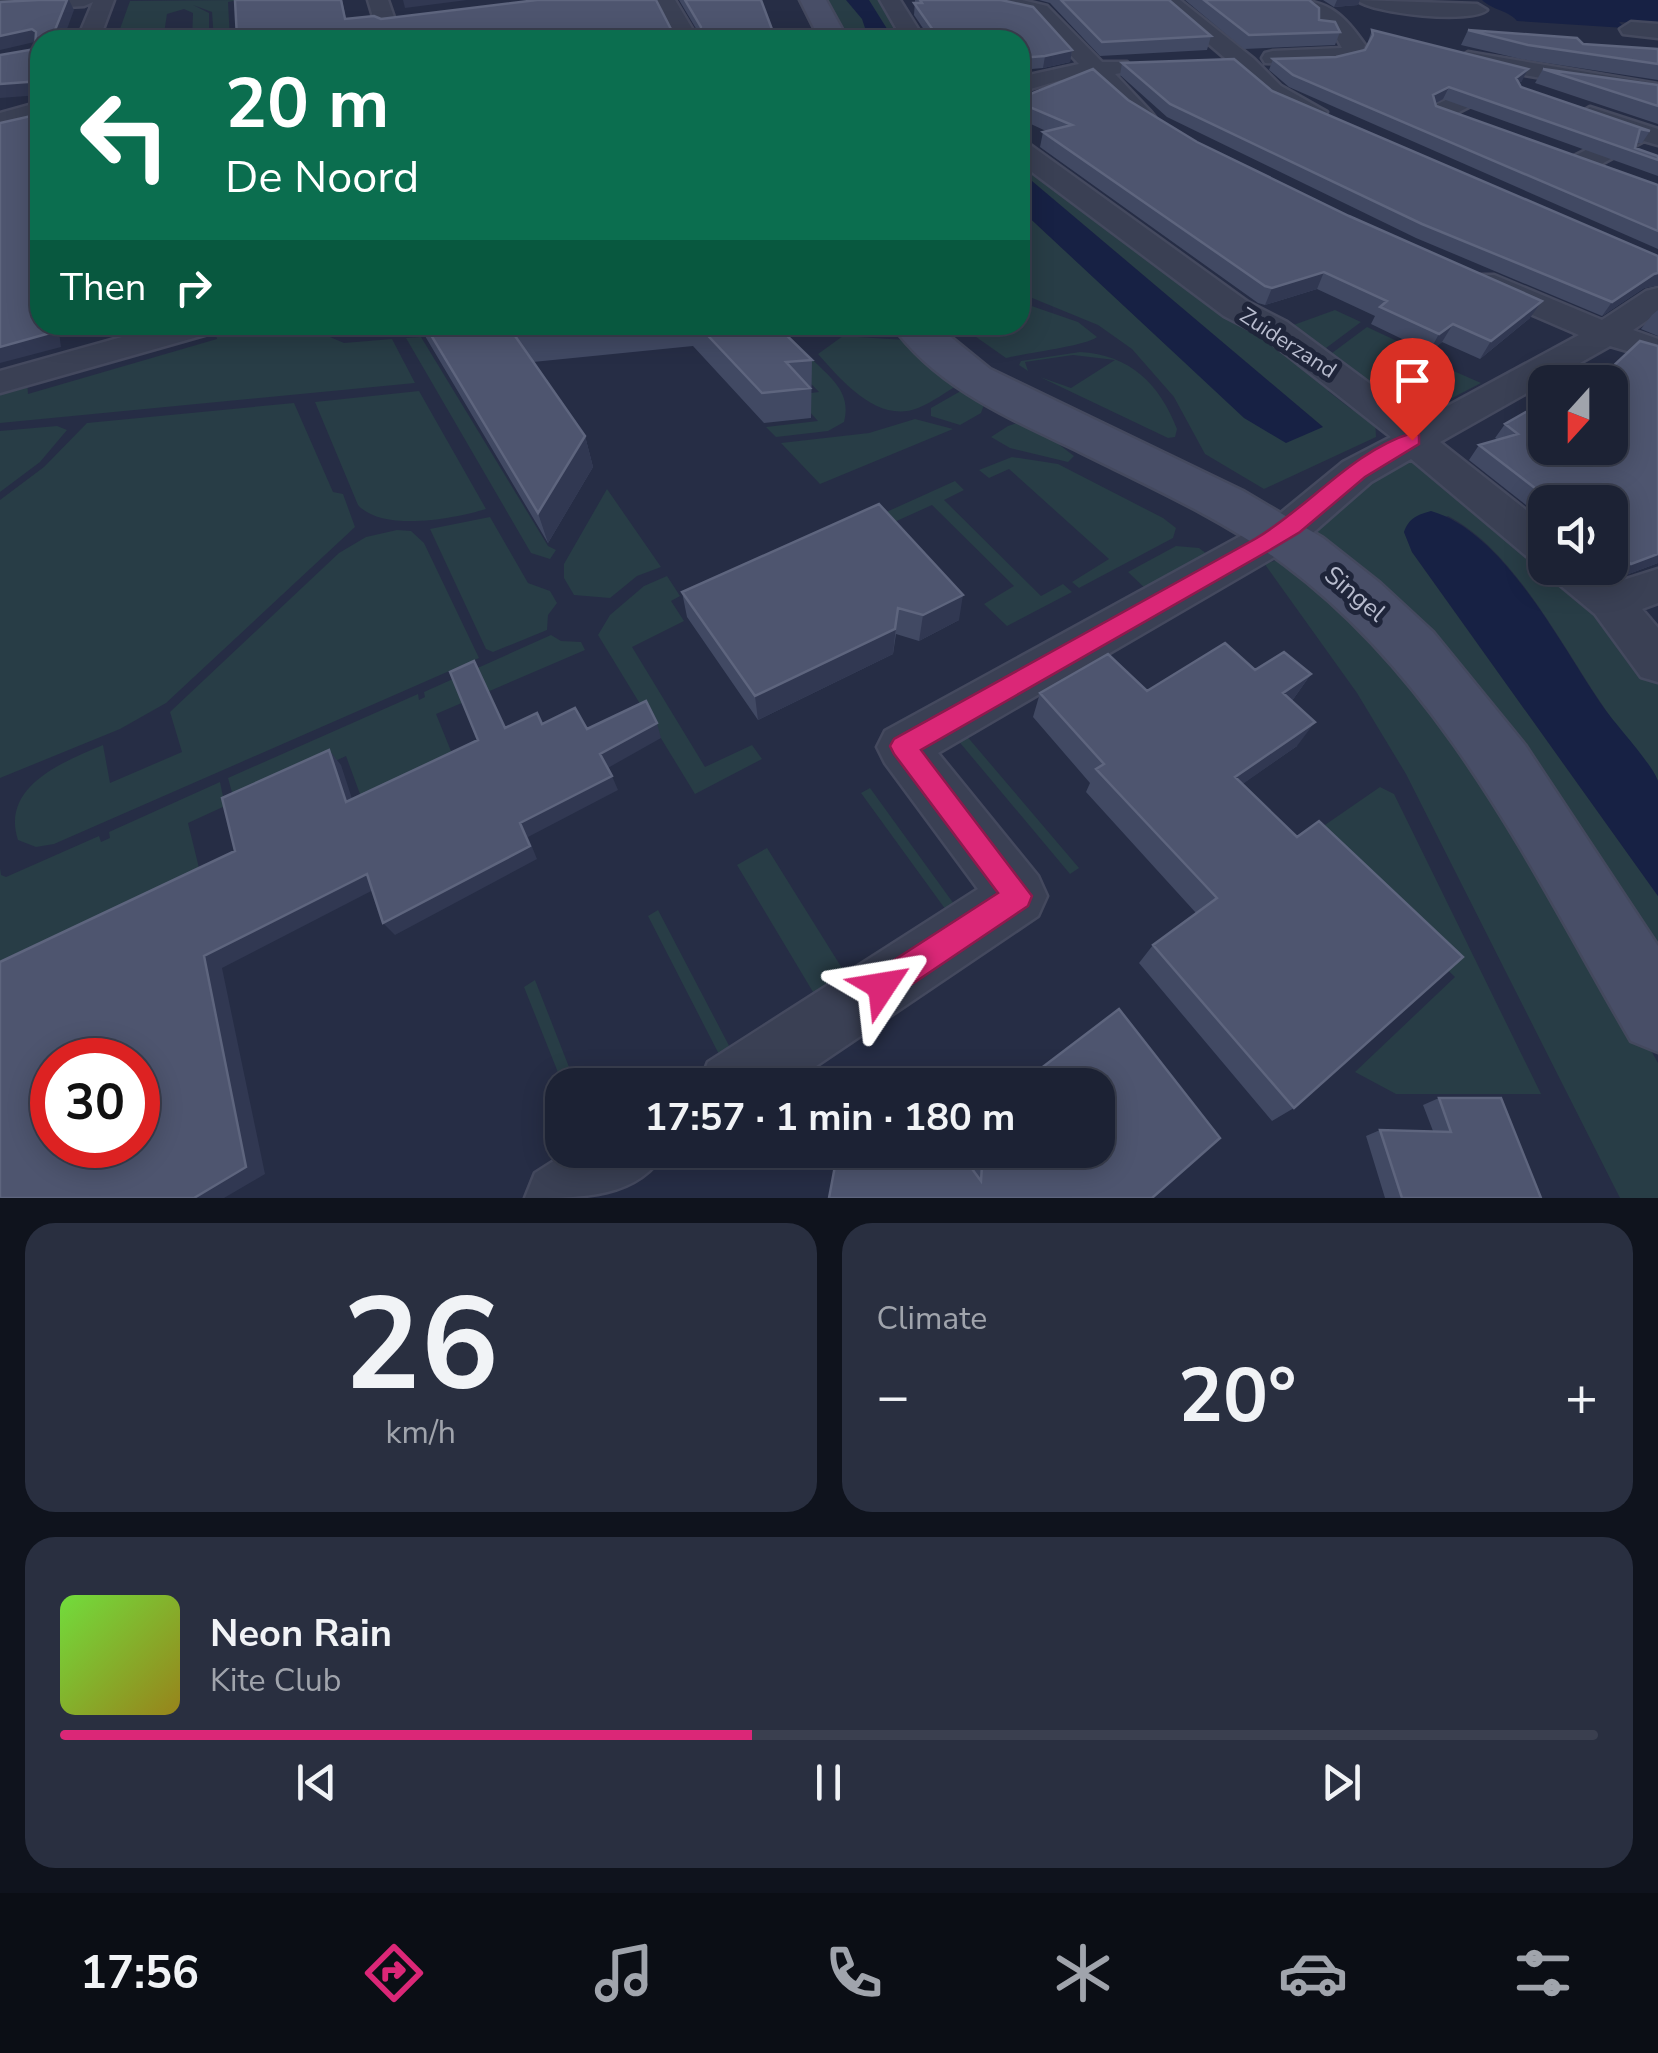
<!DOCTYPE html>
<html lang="en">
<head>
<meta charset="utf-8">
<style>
	body { margin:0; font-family:"Nunito Sans",sans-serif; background:#292f40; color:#f1f3f6; height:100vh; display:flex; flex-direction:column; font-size:38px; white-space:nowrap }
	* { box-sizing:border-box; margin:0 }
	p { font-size:32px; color:#a0a4ac }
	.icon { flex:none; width:55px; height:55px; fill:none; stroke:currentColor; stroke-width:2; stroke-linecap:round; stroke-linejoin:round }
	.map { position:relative; height:1198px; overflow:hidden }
	.panel { display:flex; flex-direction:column; gap:25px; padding:25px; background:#0f131d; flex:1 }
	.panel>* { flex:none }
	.hud { position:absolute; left:30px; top:30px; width:1000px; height:305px; border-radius:30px; box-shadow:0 5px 25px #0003,0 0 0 2px #3a3f4f; background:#0b6e4f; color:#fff; overflow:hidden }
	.needle { width:65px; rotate:201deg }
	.buttons { position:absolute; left:1528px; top:365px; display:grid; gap:20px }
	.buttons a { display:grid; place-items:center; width:100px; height:100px; border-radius:20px; background:#1c2234; box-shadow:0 5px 25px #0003,0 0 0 2px #3a3f4f; font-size:50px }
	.speed { position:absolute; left:30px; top:1038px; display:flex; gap:20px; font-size:50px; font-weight:700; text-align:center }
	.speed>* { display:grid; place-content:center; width:130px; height:130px; border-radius:50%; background:#1c2234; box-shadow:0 5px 25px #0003,0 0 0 2px #3a3f4f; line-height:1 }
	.speed .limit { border:15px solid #d22; background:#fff; color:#111 }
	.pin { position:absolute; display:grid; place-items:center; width:85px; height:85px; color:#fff; margin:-102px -42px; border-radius:50% 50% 50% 0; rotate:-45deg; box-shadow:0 0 10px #0007 }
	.pin .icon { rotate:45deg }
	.me { position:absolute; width:110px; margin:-55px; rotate:57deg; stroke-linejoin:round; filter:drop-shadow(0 0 8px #0008) }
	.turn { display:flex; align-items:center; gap:35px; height:210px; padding:0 30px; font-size:45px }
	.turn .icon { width:130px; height:130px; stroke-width:2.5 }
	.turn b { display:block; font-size:70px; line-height:85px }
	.then { display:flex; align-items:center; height:95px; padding:0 30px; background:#0003; gap:20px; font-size:38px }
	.big { font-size:75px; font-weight:700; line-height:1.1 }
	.panel .tile { flex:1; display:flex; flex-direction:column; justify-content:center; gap:15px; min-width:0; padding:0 35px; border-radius:30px; background:#292f40 }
	.panel .dial { align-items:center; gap:0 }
	.dial b { font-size:130px; line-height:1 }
	.song { display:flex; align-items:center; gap:30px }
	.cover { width:120px; height:120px; border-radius:15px; background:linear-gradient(135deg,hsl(100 70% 55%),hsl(50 70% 35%)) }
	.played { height:10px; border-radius:5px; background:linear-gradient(90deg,#db2777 45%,#3a3f4f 45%) }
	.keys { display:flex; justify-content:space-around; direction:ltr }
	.heat { display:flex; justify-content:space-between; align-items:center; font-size:55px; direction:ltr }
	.panel .tiles { flex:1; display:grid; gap:25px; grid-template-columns:1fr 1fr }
	.tile:last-child { grid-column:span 2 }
	.trip { position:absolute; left:545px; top:1068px; width:570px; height:100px; border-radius:30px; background:#1c2234; box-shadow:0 5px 25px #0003,0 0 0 2px #3a3f4f; font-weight:700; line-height:100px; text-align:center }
	.tab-bar { display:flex; height:160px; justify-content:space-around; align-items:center; background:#0b0e15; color:#a0a4ac }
	.tab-bar .icon { width:70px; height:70px }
	.tab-bar .active { color:#db2777 }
	.tab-bar b { font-size:45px; color:#f1f3f6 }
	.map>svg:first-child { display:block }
</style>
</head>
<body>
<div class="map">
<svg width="1658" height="1198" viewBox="0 0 1658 1198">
	<rect width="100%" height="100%" fill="#262d45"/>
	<!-- green -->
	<path fill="#283d46" d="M238,0l-10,2 2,38h-16l-2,-28 -19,-7 16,8v27h-17l1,-27 -9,-4 -17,5 -4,26h-47l14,-39z
		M822,0h63l24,40h-64z
		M1020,154l314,234 -6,3 23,18 24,9 1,19 -112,52 -59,-35 -31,-57 -42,-48 -34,-24 -78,-32v-84l155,144 148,74 -303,-256z
		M1020,302l58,20 19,15c-11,9 -71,16 -91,21l-47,-33h61z
		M1335,310l26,12 -39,29 -34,-24z
		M225,325h99l6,12 14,6 48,-4 23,44 -415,40v-33l27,-9 1,13 189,-55 -3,-11z
		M1367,327l60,28 -3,3 57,25 -54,28h-15l-15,-5 -69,-50z
		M843,336l62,4 55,44c-13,7 -27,18 -42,24 -40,16 -76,-27 -100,-54z
		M421,337l127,209 8,4 -6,9 -19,-6 -125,-215z
		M1080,352c50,3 79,31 97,77l-2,8 -7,1 -128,-61 31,11 44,-28 -42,-5 -48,7 3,9 -9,-6 2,-4z
		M810,357c20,21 42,34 34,65l-16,9 -52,6 -10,-10 52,-6 -24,-26 25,-3 -32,-33z
		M966,388l19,14 -4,11 -21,12 -29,-9v-8z
		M419,391l67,118c-32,10 -104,23 -128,-4l-43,-103z
		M294,403l39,89 10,2 12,33 -189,176 -46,26 -120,49v-278l44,-33 43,-44z
		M915,419l38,10 -133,55 -39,-41 88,-10z
		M1027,420l47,36 -6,6 -58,-14 -19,-11 17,-11z
		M57,426l10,4 -27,32 -40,30v-61z
		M1012,457l46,7 105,54 13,10 -3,10 -94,50 -7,-6 37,-23 -100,-90 -20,9 -10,-8z
		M1403,461l20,1 122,95v11c35,0 90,80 113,108v105c-18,-25 -38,-49 -55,-75 -41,-60 -89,-156 -155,-190l-44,16 8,20 246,344v75l-343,-435v-6l52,-49z
		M955,481l9,9 -20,10 97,96 22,-12 9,8 -65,34 -23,-22 30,-18 -82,-81 -42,19 -8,-10z
		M607,489l54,78 -24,9 -27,22 -36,-3 -10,-17v-14z
		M490,517l38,66 22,8 7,12 -9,12 -1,15 -54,22 -7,-3 -56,-120z
		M397,530l14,1 13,12 55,115 -425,186 -18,3 -18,-7c-18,-55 48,-79 85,-95l7,38 72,-31 -12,-40 169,-159 27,-16z
		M1176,546l23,2 12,9 -62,35 -21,-20z
		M1280,560l117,93 246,383 15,27v135h-38l-214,-424 -49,-81 -93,-130z
		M667,576l13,20 -9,5 13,20 -52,26 73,120 47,-22 10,14 -67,35 -97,-159 12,-20 34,-29z
		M551,635l10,6 20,1 4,8 -149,64 19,47 -91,44 -18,-49 -110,51 -8,-29 190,-84 1,6 6,-3 -1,-5z
		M965,734l114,134 -9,6 -114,-136z
		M220,782l5,24 -37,17 11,45 -199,93v-93l1,7 5,2 93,-41 2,6 9,-4 -1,-6z
		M1380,787l14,7 147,300h-145l-41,-22 100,-95 -146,-141z
		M870,788l89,123 -8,6 -90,-124z
		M767,848l83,133 -31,21 -82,-137z
		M658,910l78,149 -11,7 -77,-150z
		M535,980l41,105h-13l-39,-98z"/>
	<!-- water -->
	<path fill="#172144" d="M846,0h23l25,40h-25l-7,-21z
		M1482,0h176v24l-39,-2 6,6 -108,-7c-7,-10 -25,-11 -35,-21z
		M1020,171l303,256 -37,16 -42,-25 -224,-209z
		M1431,511c74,21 131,137 173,197 12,17 49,57 54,73 0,19 0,91 0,115l-246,-344 -8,-20c5,-14 13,-17 27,-21z"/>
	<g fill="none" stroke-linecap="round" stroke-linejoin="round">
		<defs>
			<path id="street" d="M0,0h114l-15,40h-22l16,-38 -9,4 -84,5z
				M368,0h20l14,40h-22z
				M655,0h20l24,40h-22z
				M880,0h20l25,40h-22z
				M982,0h40l25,6 55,56h25l4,5 -4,5 -12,2 36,38 4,5 -4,5h-18l-42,-45 -30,3 -41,12v-15l59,-13 -46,-49 -48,-11z
				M1157,0h23l74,59 27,27 46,26 -4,5h-18l-42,-21 -25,-27z
				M1293,0c36,0 52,16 72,45l-6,13 -34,7 -60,-2 -3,-5 3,-5 8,-2 69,-3 -10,-18z
				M1357,0l120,4 10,6c-15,14 -114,4 -130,-10z
				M1631,22l27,2v14l-35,-4 -3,-5z
				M1468,52l190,32v14l-198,-34 -3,-5z
				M1496,77l8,2 4,5 -4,5 -53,27 -9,3 -13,-8 4,-5z
				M40,102v16l-40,11v-16z
				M1590,107l68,22v16l-14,-4 -50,27h-20l-4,-6 4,-6 46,-23 -39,-13 -4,-5z
				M1020,142l9,2 219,158 39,20 133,99 159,-86 -107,-46 -5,-7 5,-7h22l108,45 44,-29 12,-3v25l-25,17 25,9v21l-48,-14 -170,96 105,83v39l-15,-5 -119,-100 -40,23 -64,56 -369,215 100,123 9,20 -9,20 -250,169h-89l9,-23 270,-173 -93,-126 -8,-16 8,-16 392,-215 66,-54 48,-25 -128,-101 -39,-20 -204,-153z
				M165,325h55l-5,7 -215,61v-22z
				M1547,568h52l18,14 41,-13v34l-16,6 16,19v54l-17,-5 -46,-63 -41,-34z
				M571,1150h95c-27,48 -83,48 -141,48l10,-25z"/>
			<path id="secondary" d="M800,0h26l22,40h-28z
				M892,325h44l54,44 253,122 80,47 57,45 53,49 92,113 133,201v106l-27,-11c-98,-168 -186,-357 -346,-476 -65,-48 -141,-81 -213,-117 -65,-31 -137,-62 -180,-123z"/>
		</defs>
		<!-- street casing -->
		<use href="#street" stroke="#44495e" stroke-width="5"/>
		<!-- secondary casing -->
		<use href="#secondary" stroke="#44495e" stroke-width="5"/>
		<!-- street -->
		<use href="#street" fill="#3a4054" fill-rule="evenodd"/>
		<!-- secondary -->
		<use href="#secondary" fill="#484e67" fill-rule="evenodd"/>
	</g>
	<!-- wall -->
	<path fill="#414963" d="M342,0l4,19h35l317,13 -19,-32h82l12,32 -536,6z
		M915,0h86l71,50 -2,12 -27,6 -23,2v-30h-89l-17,-25z
		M1039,0h130l42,36 -4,14 -107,6 -50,-53z
		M1185,0h124l10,20 21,12 -5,13 -91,4z
		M1323,0h37l-2,5 -24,2z
		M1372,30l150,51 -3,2 2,4 129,44 -8,12h-5l-2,5 23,8v20l-215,-77 -8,5 1,2 222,79v64l-369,-162 -20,-17 4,-11 63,-2 29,-7z
		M1468,30l115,14 75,5v31l-137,-21 -60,-14z
		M1122,63l150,28 386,165v29l-14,3 -42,28 -186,-78 -249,-121 -47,-42z
		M1543,69l115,16v39l-123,-41z
		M1020,98l108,2 69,42 333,176 -50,41 -38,-17 -13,10 -58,-28 4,-8 -58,-27 -52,16 -7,-2 -218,-156 3,-15 3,-1 -26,-12z
		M1658,310v26l-17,-7 11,-14z
		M421,325h355l36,35 -1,58 -47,5 -71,-77 -160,16 52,74 8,31 -45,76 -123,-207z
		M1608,371l50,192 -40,15 -13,-10h5v-66h-65v18l-76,-60 10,-15 19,-5 -3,-2 10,-14z
		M879,504l80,116 -40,21 -23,-7 -3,20 -135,66 -71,-103 -5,-25z
		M1255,670l56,4 -17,24 -3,3 6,45 -55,38 52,324 -22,13 -133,-158 14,-18 43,-32 -110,-121 4,-9 -57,-66 7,-24 107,-2z
		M1439,1098l102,100h-156l-19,-62 14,-6 53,1 -10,-26z
		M975,1150h123l54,48h-323l144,-28z"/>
	<!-- shaded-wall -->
	<path fill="#313852" d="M67,0h2l5,10 -11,30h-12z
		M403,0h64l-62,8z
		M1337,0h23l-2,5 -24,2z
		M32,29l7,12 -39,9v-14z
		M1072,50l-2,12 -27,6 2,-12z
		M1528,69l-6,12 -13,9 7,-12z
		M40,81v14l-40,3v-14z
		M1449,87l-6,12 -16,9 6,-13z
		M1324,272l-7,17 -52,16 7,-17z
		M1658,273v12l-14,3 -42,28 10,-14 42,-28z
		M1542,301l-12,17 -50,41 11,-18z
		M1453,324l-11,18 -13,10 10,-18z
		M49,325h9l3,22 -61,16v-16z
		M585,436l8,31 -45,76 -10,-30z
		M1658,554v9l-40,15 13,-14z
		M963,595l-4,25 -40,21 4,-26z
		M898,608l-5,46 -135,66 -3,-24z
		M1311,674l-17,24 -27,20 16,-25z
		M1315,722l-18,24 -77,54 15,-23z
		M657,723l4,15 -55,31 -6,-15z
		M329,750l12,15 17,52 -12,-15z
		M612,776l6,14 -90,47 9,22 -142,76 -12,-12 137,-100z
		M367,874l12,13 -157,81 43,206 -41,24h-30l10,-242z"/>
	<!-- building -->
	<path fill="#4e556f" stroke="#5e657e" stroke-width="2.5" fill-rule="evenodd" d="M38,0h29l-16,40h-11v41l-40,3v-29l35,-6 1,-17 -4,-3 -32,7v-34z
		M235,0h106l4,19 29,-3 7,3 156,-19h119l16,31 28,1 1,-5 -16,-27h76l12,32 8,8h-556l12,-2z
		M920,0h81l32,7 39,43 -27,6 -25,2v-18h-80l-26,-37h8z
		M1061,0h108l42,36 -109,6z
		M1204,0h105l10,8v12l16,2 5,10 -91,3z
		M1372,30l156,39 -12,9 5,9 129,44 -10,-2 -5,19 23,8v4l-209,-73 -16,8 3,11 222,79v46l-365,-156 -20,-16 63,-2 29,-7 8,-15z
		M1468,30l109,8 6,6 75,5v15l-130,-19z
		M1234,59l38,32 386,165v17l-4,1 -42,28 -190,-78 -252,-120 -48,-41z
		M1093,69l35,31 69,42 152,74 193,85 -51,40 -38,-17 -14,10 -59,-27 7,-6 -63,-29 -52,16 -7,-2 -222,-154 29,-7 -52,-22v-5z
		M1543,69l115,16v21z
		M40,114v211h9l1,8 -50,14v-224z
		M425,325h175l-87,8 72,103 -47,77z
		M698,325h78l36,35 -26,2 24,26 -48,5z
		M1640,341l18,5v208l-27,10 -21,-17v-45h-57l-74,-57 39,-11 -13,-10 40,-23v47h65v-66h-30l24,-13 4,2z
		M879,504l84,91 -40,20 -25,-7 -3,21 -140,67 -73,-104z
		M1225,643l30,27 29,-18 27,22 -28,19 32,29 -80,55 62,60 22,-16 144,136 -169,151 -141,-163 64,-47 -121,-129 8,-5 -64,-71 68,-39 39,37z
		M474,661l31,67 32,-15 5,11 33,-16 12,21 59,-28 11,22 -57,31 12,22 -92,47 10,23 -147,77 -16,-49 -163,82 42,211 -52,31h-194v-236l235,-111 -13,-53 107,-48 17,52 132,-62 -28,-68zM52,1060h86v85h-86z
		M1119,1009l101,129 -68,60h-323l9,-48h120l23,31 2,-31h115v-65h-79z
		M1439,1098h62l40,100h-139l-22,-68 71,2z"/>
	<!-- route -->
	<path fill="#db2777" stroke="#8e194d" stroke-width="2.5" d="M1412,433l7,2v9l-54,33 -65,55 -30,18 -349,200 111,146 -4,10 -135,91 -11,5 -11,-5 -4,-11 4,-11 127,-82 -104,-139 -4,-8 4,-7 361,-200c53,-31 97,-88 157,-106z"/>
	<g text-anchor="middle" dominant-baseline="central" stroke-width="10" stroke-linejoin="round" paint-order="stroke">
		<!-- far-street labels -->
		<g font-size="22" fill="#b8bcce" stroke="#1f253a">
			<text transform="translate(1288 343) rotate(33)">Zuiderzand</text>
		</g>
		<!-- street labels -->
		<g font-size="25" fill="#b8bcce" stroke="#1f253a">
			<text transform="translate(1355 594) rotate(40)">Singel</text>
		</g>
	</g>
</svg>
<div class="buttons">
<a><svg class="needle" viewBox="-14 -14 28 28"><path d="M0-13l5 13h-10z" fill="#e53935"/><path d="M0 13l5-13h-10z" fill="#a0a4ac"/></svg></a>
<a><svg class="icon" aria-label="sound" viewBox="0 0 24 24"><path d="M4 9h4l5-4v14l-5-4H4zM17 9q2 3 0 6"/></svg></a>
</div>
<div class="speed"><div class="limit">30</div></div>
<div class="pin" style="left:1412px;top:440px;background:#d93025"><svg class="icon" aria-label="arrive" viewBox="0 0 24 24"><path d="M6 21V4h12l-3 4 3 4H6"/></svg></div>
<svg class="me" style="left:882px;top:986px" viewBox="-20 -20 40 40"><path d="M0-17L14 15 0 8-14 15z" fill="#db2777" stroke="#fff" stroke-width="4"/></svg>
<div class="trip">17:57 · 1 min · 180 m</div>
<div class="hud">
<div class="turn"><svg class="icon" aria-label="left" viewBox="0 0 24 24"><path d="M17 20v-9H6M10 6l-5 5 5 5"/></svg><div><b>20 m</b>De Noord</div></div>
<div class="then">Then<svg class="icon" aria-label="right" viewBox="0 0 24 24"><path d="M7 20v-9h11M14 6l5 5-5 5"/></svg></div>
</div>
</div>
<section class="panel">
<div class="tiles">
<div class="tile dial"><b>26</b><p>km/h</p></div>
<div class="tile"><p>Climate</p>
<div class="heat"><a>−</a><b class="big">20°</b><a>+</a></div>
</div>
<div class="tile">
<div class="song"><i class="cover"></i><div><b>Neon Rain</b><p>Kite Club</p></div></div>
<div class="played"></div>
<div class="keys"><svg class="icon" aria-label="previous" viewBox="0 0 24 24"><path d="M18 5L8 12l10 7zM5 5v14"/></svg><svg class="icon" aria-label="pause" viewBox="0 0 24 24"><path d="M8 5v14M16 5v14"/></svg><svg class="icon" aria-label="next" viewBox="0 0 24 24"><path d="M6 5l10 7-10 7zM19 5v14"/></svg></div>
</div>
</div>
</section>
<nav class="tab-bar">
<b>17:56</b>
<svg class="icon active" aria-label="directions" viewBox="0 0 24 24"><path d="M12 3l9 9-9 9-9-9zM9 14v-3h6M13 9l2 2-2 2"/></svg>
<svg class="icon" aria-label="music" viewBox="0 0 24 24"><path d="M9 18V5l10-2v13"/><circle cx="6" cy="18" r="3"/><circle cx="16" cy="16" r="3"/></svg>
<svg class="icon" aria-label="phone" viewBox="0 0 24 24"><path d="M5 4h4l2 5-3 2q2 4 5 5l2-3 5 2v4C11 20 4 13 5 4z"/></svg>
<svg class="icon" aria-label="climate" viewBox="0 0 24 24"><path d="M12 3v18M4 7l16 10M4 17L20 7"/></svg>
<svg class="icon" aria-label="car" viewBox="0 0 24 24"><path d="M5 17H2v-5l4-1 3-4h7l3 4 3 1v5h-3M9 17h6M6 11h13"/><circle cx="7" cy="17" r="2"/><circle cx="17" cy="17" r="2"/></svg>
<svg class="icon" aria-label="filters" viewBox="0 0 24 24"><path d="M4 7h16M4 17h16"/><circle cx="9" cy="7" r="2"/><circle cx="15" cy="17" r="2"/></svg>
</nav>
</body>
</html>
